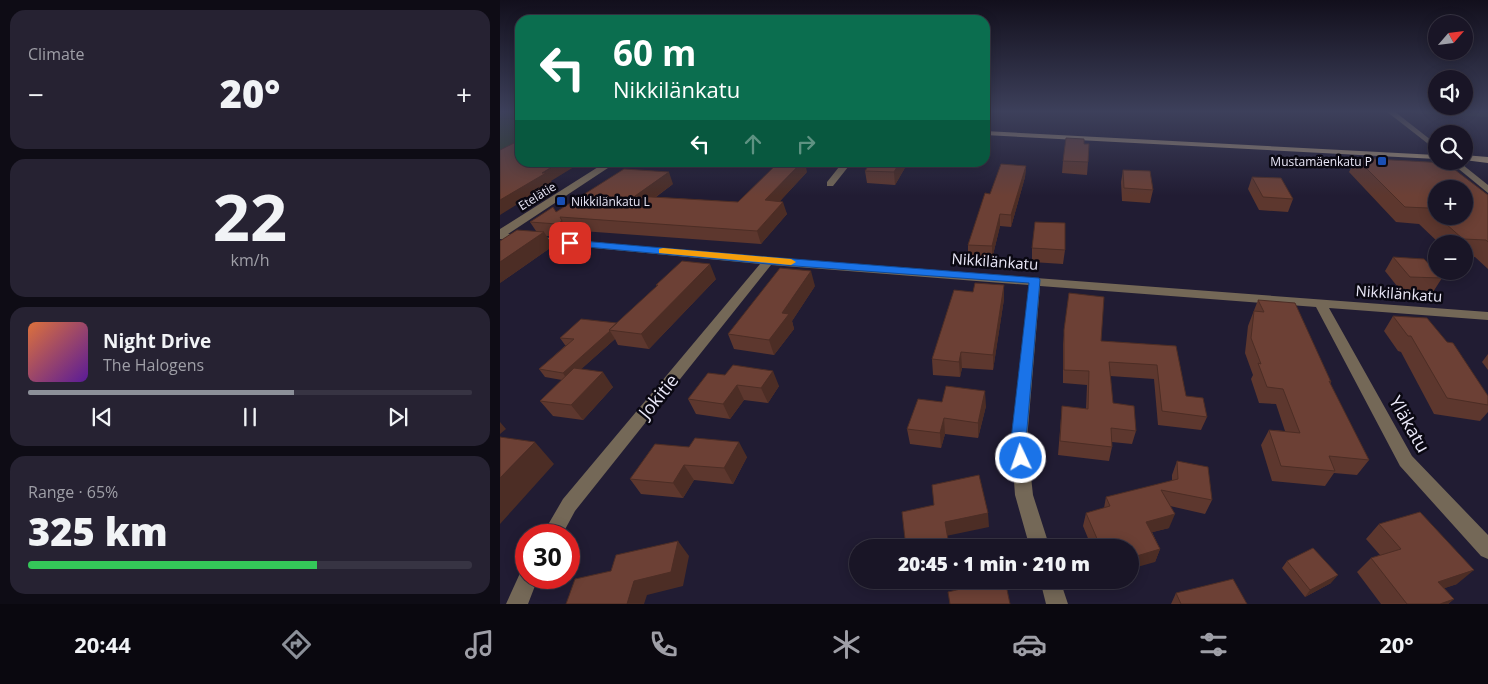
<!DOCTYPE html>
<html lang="en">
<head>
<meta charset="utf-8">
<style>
	body { margin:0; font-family:"Open Sans",sans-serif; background:#262232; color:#f1f3f6; height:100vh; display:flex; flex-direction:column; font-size:19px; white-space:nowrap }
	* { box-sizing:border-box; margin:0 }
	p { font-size:16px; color:#9f9fa7 }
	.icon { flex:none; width:28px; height:28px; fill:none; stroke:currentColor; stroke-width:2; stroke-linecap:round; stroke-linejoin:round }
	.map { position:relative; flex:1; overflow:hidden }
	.panel { display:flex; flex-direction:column; gap:10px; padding:10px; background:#0e0c15; width:500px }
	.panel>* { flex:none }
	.guide { position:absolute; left:15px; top:15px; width:475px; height:152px; border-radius:15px; box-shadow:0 2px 12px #0003,0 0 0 1px #373443; background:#0b6e4f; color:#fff; overflow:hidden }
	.needle { width:32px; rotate:62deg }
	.controls { position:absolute; left:928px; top:15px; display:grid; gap:10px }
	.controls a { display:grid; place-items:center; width:45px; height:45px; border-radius:50%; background:#191526; box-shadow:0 2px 12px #0003,0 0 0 1px #373443; font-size:25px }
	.speed { position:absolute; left:15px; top:524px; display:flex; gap:10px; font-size:25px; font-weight:700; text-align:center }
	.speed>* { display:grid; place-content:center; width:65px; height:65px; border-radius:50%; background:#191526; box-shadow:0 2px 12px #0003,0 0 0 1px #373443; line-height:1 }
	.speed .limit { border:8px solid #d22; background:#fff; color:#111 }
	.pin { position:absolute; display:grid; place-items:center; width:42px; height:42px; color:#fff; margin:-21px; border-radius:10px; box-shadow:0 2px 8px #0006 }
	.me { position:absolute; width:55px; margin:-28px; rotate:357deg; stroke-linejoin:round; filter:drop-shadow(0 0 4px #0008) }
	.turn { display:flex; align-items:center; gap:18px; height:105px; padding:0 15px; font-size:22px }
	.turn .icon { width:65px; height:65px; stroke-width:2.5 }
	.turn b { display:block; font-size:35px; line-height:42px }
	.lanes { display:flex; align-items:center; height:48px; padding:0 15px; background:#0003; justify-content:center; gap:25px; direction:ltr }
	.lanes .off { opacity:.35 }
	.big { font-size:38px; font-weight:800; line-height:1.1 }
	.panel .tile { flex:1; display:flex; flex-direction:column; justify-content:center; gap:8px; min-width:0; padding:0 18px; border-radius:15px; background:#262232 }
	.panel .dial { align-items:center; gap:0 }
	.dial b { font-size:65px; line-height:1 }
	.song { display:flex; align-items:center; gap:15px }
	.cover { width:60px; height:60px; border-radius:8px; background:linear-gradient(135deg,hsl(20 70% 55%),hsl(270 70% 35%)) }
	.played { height:5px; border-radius:2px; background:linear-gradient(90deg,#8c9099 60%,#373443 60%) }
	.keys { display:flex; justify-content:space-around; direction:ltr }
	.heat { display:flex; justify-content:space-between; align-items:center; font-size:28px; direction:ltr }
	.charge { height:8px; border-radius:4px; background:linear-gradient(90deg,#34c759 65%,#373443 0) }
	.trip { position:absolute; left:349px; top:539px; width:290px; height:50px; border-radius:25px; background:#191526; box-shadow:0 2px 12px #0003,0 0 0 1px #373443; font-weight:800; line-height:50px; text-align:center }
	.menu { display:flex; height:80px; justify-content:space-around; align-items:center; background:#0a080f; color:#9f9fa7 }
	.menu .icon { width:35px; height:35px }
	.menu .active { color:#8c9099 }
	.menu b { font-size:22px; color:#f1f3f6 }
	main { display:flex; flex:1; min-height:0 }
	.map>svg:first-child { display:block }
</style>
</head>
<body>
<main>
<section class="panel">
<div class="tile"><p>Climate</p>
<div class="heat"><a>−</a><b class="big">20°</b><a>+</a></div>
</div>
<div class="tile dial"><b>22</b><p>km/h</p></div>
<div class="tile">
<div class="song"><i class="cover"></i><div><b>Night Drive</b><p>The Halogens</p></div></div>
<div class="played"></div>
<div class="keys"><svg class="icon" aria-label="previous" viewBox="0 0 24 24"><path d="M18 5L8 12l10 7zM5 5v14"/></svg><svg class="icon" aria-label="pause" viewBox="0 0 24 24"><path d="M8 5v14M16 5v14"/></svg><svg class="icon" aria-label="next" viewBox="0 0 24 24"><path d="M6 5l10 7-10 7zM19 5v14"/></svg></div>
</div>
<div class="tile"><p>Range · 65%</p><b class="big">325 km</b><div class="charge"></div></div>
</section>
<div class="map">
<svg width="988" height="604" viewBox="0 0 988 604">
	<rect width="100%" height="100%" fill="#211c33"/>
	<!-- green -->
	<path fill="#2e3d28" d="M0,111h20v40l-20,10z
		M909,111h79v6l-76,-4z"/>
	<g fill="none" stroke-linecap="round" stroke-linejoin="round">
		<!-- street -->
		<path fill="#746857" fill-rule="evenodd" d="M886,111h8l42,33v6z
			M949,161h9l30,24v8z
			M106,162h11l-109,72 260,24 720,54v8l-159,-12 83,148 76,79v24l-7,-3 -81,-90 -84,-159 -276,-21 -13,154 6,55 17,53h-20l-15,-53 -4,-55 18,-155 -258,-20 -196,246 -13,24h-20l21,-36 197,-235 -260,-25v-10z
			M343,162h9l-19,24h-6v-4z
			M26,568v10h12l-10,26h-22l15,-33z
			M540,580h20l8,24h-22z"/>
		<!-- secondary -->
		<path fill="#a49176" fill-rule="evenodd" d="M485,131l451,24v4l-451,-24z
			M964,155l24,2v6l-24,-3z"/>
	</g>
	<!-- wall -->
	<path fill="#5d372e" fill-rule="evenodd" d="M584,144l4,18 -1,13 -25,-2 1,-12z
		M856,158l132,37v74l-13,-12 -11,-1v-12h-24l-21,-20 -23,-2 -47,-50zM936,189l28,27h-28z
		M442,162h25l-2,5 -23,-2z
		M406,166l-11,19 -28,-2 -2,-12z
		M526,166l-1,11 -14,50 -11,-1 -8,33 -24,-2v-12l22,-51z
		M623,170l30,20 -3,13 -28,-2 -1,-19z
		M307,172l-27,29 7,13 -26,30 -193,-14 2,4 -5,3 -19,-1 7,10 -53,37 36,-52 -6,-9 26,-10 117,-28 -17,13 82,5z
		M752,177l41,22 -5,13 -29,-2 -11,-21z
		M532,248l33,2 -2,14 -31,-2z
		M893,257l49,21 -9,14 -32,-1 -16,-20z
		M216,279l-67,70 -31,-4 -3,-6 -34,30 32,18 -30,33 -30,-4 -13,-15 22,-21 -17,-3 -6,-8 27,-24h-1l-5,-7 57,-15 40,-37 -1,-1z
		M504,285v14l-11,71 -31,-2 -2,9 -27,-2 -1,-16 41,-67z
		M315,286l-23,35 2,8 -20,26 -40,-6 -6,-15z
		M569,293l32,48 75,5 10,50 21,21 -6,13 -43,-5 -4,-46 -44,-3 3,27 23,28 -4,13 -20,-2v5l-3,14 -51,-6 4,-49 24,3 1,-24 -24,-2v-39z
		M758,300l73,82 -1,2 39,76 -12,15 -23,-2 -9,13 -53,-5 -11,-36 8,-15 16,1 -9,-27 -17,-1 -8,-24 2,-4 -8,-22 3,-27z
		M893,316l54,26 41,54v16l-8,9 -46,-7 -33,-62 -3,-1 -14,-20z
		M988,354v16l-6,-8z
		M208,373l71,13 -11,17 -24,-3 -14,19 -34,-5 -8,-15z
		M442,402l44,4 -8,32 -33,-4 -4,14 -31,-4 -3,-15z
		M155,444l92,13 -14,27 -39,-4 -11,18 -42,-4 -11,-15z
		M677,461l35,39 -7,14 -35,-8 -1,22 -17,4 8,17 -5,13 -25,-14h-38l-9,-22 3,-13 18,-5 2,-11 66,-16v-6z
		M879,524l78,60 -13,4 10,11 -6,5h-67l-24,-32 14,-14 9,-3 -14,-16z
		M787,561l44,22 -26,14 -23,-29z
		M676,593l71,11h-76z"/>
	<!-- shaded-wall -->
	<path fill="#4c2d25" d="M488,111h5l-8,15v-9z
		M60,162h22l-31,19 1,2 -52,32v-15z
		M302,162h3l2,10 -38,41 -4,-13z
		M400,162h6v4l-11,19 -1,-13z
		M526,166l-1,11 -14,50v-12z
		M169,172l4,12 -33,24 -5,-12z
		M283,202l4,12 -26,30 -4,-13z
		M500,214v12l-8,33v-13z
		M62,221l8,13 -5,3 -8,-13z
		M44,232l9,14 -53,37v-21z
		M210,264l6,15 -67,70 -8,-15z
		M311,271l4,15 -23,35 2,8 -20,26 -5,-15 13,-27z
		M504,285v14l-11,71v-15z
		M110,331l5,8 -47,42 -5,-8z
		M461,352l1,16 -2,9 -1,-15z
		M273,371l6,15 -11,17 -7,-15z
		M103,372l10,15 -30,33 -12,-15z
		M237,385l7,15 -14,19 -7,-15z
		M485,391l1,15 -8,32v-15z
		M444,418l1,16 -4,14 -1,-15z
		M0,422l6,7 -6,5z
		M35,442l19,22 -54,60v-46z
		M239,442l8,15 -14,27 -9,-16z
		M184,465l10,15 -11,18 -10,-15z
		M488,513l1,14 -43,9 -1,-14z
		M675,514l-6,14 -27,7 4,-13z
		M178,541l11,15 -6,30 -36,9 -3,9h-17l7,-23z
		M449,545v3h-13z
		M660,549l-5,13 -25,7v-11z
		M974,570l-17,14 -35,12 16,-14z
		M838,575l-7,8 -26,14 5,-7z
		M954,599l-6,5h-8z"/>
	<!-- building -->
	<path fill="#6c4035" stroke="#4c2d25" d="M485,111h3l-3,6z
		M566,138l18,1v5h5l-1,18 -25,-1z
		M20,140v22h40l-18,11h4l-46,27v-50z
		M856,158l90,5 42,32v47l-2,-2 -23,-1 -26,-23h27v-27h-28v26l-8,-7 -23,-1z
		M279,162h23l-37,38 18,2 -26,29 -197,-14 2,4 -5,3 -27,-2 23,-15 3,5 68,-43 45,3 -34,24 103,6z
		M371,162h29l-6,10 -29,-1z
		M501,164l25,2 -15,49 -11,-1 -8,32 -24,-1 17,-52 5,1z
		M623,170l27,1 3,19 -29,-2z
		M752,177l29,1 12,21 -30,-2z
		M535,222l30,1v27l-33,-2z
		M17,230l27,2 -44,30v-21z
		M893,257l31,2 18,19 -32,-1z
		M182,261l28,3 -69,70 -32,-4 49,-45h-2z
		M280,268l31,3 -29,42 7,1 -20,26 -41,-6z
		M475,283l29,2 -11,70 -32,-3 -2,10 -27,-3 22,-69 19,2z
		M569,293l35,4 -3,44 75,5 10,50 17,2 4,19 -45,-6 -5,-46 -48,-3 4,41 21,3 2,25 -25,-3 1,19 -52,-6 2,-35 26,3 1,-38 -25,-1v-40z
		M758,300l37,3 36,79 -2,-1 40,79 -40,-4 6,15 -54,-5 -12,-36 31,3 -17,-44 -16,-2 -9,-24 3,1 -10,-26 3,-27 10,1z
		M893,316l34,2 20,24 6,1 35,53v9l-41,-7 -36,-62h-3z
		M81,319l36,4 -8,7 1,1 -47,42 -24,-4 35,-30 -14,-1z
		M233,365l40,6 -12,17 -24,-3 -14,19 -35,-5 20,-26 17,2z
		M74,368l29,4 -32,33 -31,-4z
		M446,386l39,5 -7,32 -34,-5 -4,15 -33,-4 11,-30 24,3z
		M0,437l35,5 -35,36z
		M195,438l44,4 -15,26 -40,-3 -11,18 -43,-4 25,-35 34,3z
		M677,461l31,6 4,33 -51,-10 14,24 -29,8 14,27 -30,9v-10h-29l-15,-35 24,-7 -4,-9 72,-18z
		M479,475l9,38 -43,9 4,23 -13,3h-30l-4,-36 32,-7 -2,-20z
		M920,512l54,58 -36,12 16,17 -14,5h-33l-36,-46 30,-9 -22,-25z
		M178,541l-7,31 -37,9 -7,23h-61l9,-25 36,-8 5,-16z
		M813,548l25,27 -28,15 -23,-29z
		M733,579l14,25h-66l-5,-11z
		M498,580h7l5,24h-60l-2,-12z"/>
	<!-- sky -->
	<linearGradient id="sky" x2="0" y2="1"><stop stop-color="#120f1c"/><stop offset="0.57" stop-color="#3d405b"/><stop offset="1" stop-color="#3d405b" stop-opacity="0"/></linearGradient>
	<rect width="988" height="196" fill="url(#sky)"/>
	<!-- route -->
	<path fill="#1a73e8" stroke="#114b97" d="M70,240l198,17 271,21 1,2 -14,160 2,18 -2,5 -5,2 -6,-2 -4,-23 18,-157 -261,-19 -202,-19v-4z"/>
	<!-- slow -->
	<path fill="#f59e0b" d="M163,248l128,11 5,3 -5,3 -132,-12v-4z"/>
	<!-- markers -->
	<g fill="#1a4fb4" stroke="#0a0812" stroke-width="2">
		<rect x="877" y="156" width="10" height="10" rx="2.5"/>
		<rect x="56" y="196" width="10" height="10" rx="2.5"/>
	</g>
	<g text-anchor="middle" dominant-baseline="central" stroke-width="5" stroke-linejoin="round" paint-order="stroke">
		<!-- far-poi labels -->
		<g font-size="12" fill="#e9e7f7" stroke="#0a0812" text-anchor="end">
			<text x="872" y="161">Mustamäenkatu P</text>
			<text x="71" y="201" text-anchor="start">Nikkilänkatu L</text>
		</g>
		<!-- far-street labels -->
		<g font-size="12" fill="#e9e7f7" stroke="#0a0812">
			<text transform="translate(37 196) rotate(-32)">Etelätie</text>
		</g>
		<!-- street labels -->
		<g font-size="15" fill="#e9e7f7" stroke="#0a0812">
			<text transform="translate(495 261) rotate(4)">Nikkilänkatu</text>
			<text transform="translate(899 293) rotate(4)">Nikkilänkatu</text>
		</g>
		<!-- near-street labels -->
		<g font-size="18" fill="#e9e7f7" stroke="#0a0812">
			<text transform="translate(158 396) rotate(-51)">Jokitie</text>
			<text transform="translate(910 424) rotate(60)">Yläkatu</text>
		</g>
	</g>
</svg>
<div class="controls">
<a><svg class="needle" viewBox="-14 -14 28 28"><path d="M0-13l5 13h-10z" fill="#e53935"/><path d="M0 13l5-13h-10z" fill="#9f9fa7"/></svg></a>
<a><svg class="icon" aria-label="sound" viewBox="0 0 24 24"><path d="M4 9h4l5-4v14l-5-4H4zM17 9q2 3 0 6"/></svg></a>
<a><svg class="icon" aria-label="search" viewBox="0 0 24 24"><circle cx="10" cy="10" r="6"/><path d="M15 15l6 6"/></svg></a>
<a>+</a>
<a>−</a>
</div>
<div class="speed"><div class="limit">30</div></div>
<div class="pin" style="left:70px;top:243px;background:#d93025"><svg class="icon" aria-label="arrive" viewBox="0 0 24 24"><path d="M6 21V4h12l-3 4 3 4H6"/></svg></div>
<svg class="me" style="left:521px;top:458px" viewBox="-20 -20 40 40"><circle r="17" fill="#1a73e8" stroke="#fff" stroke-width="3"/><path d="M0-11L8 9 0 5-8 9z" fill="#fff"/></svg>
<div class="trip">20:45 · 1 min · 210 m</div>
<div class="guide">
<div class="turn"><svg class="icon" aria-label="left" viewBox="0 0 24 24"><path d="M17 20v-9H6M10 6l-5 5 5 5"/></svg><div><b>60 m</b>Nikkilänkatu</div></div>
<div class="lanes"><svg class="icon" aria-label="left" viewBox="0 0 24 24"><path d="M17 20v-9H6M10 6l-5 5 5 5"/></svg><svg class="icon off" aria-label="ahead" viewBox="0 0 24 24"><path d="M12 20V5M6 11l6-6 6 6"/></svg><svg class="icon off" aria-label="right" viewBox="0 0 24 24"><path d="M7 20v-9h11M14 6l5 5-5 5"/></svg></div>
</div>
</div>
</main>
<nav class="menu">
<b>20:44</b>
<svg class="icon active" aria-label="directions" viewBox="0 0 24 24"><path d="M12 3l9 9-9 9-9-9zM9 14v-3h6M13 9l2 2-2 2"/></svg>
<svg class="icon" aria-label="music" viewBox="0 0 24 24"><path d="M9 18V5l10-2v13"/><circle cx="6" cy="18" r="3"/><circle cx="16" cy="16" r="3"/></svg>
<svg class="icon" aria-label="phone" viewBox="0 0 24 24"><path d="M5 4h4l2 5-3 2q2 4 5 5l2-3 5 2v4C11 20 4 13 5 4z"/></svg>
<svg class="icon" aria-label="climate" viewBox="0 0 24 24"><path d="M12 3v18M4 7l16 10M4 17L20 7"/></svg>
<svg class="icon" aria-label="car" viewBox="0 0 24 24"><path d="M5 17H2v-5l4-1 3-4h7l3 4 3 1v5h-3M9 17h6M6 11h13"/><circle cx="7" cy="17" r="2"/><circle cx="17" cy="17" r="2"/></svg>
<svg class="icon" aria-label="filters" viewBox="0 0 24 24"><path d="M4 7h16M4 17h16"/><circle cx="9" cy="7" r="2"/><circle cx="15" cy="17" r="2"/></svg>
<b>20°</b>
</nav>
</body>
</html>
